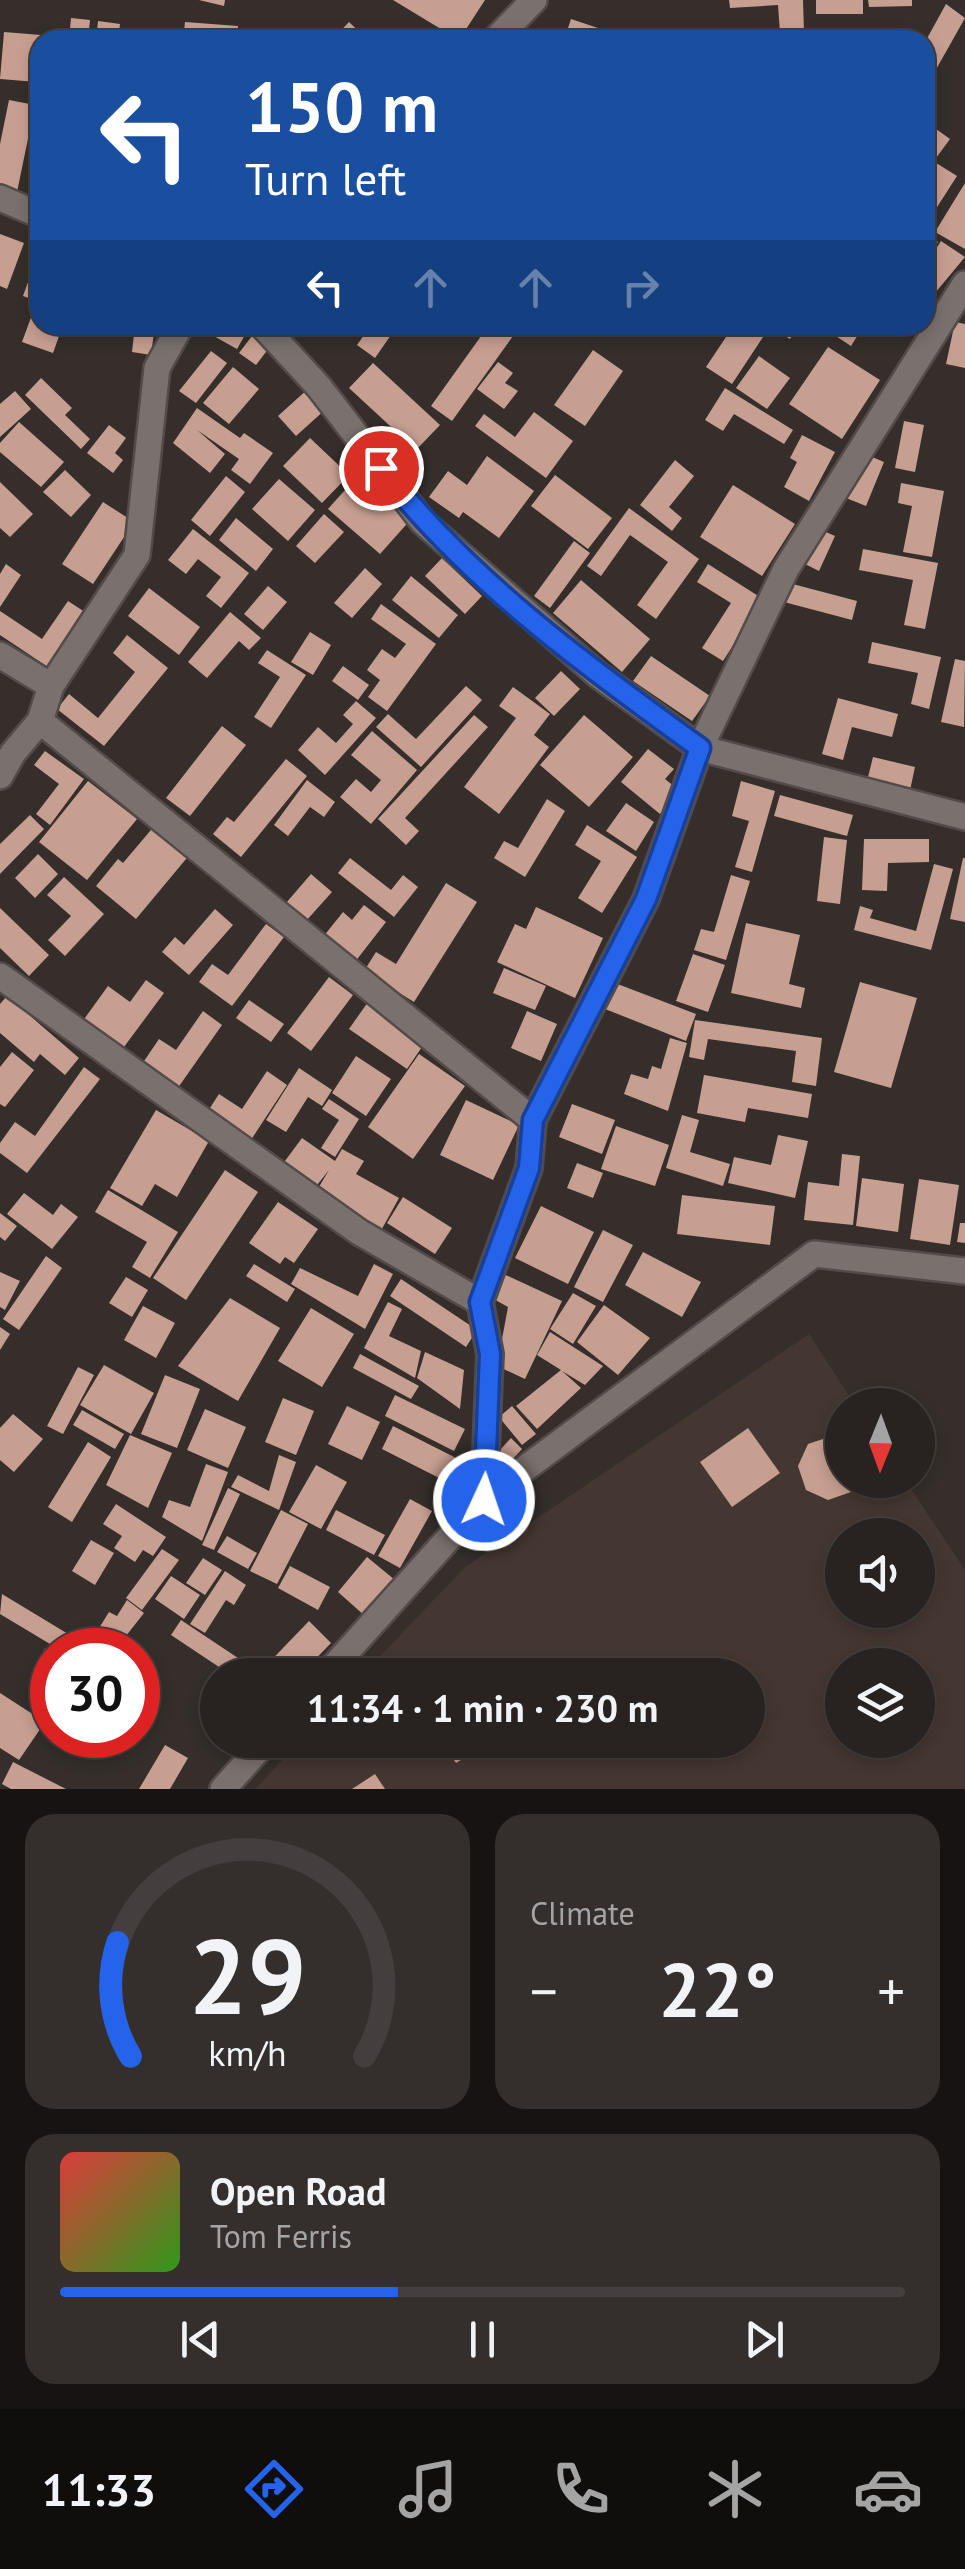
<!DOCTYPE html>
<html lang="en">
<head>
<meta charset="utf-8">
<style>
	body { margin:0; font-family:"PT Sans",sans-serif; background:#342f2d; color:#f1f3f6; height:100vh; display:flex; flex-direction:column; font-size:38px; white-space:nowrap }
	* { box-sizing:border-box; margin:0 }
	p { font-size:32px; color:#a5a4a5 }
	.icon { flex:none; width:55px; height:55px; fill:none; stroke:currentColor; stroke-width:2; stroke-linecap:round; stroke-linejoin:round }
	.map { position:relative; height:1789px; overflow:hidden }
	.panel { display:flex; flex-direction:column; gap:25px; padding:25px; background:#161312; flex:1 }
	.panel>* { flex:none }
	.banner { position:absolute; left:30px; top:30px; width:905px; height:305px; border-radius:30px; box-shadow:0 5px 15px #0003,0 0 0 2px #443f3e; background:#1a4fa0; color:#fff; overflow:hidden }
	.needle { width:65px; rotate:181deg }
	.fabs { position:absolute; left:825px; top:1388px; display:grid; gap:20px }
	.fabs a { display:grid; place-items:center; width:110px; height:110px; border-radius:50%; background:#282220; box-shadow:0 5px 15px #0003,0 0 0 2px #443f3e; font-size:50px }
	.speed { position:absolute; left:30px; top:1628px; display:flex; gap:20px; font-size:50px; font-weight:700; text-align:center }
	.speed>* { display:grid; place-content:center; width:130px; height:130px; border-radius:50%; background:#282220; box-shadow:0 5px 15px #0003,0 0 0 2px #443f3e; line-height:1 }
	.speed .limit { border:15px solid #d22; background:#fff; color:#111 }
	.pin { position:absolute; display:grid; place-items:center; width:85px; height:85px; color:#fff; margin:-42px; border:5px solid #fff; border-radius:50%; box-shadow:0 2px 10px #0007 }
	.me { position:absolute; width:110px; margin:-55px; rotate:3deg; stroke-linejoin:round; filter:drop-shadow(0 0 8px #0008) }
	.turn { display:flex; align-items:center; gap:35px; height:210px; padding:0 50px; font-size:45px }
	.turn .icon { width:130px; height:130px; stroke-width:2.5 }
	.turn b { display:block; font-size:70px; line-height:85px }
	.lanes { display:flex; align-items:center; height:95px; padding:0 50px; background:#0003; justify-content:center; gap:50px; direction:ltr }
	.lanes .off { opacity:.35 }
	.big { font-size:75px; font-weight:600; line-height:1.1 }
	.panel .card { flex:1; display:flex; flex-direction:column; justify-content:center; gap:15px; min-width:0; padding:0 35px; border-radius:30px; background:#342f2d }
	.panel .dial { align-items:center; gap:0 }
	.dial svg { height:260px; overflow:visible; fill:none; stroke:#443f3e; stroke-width:7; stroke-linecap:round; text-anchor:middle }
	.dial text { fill:#f1f3f6; stroke:none }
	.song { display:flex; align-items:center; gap:30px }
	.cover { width:120px; height:120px; border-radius:15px; background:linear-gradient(135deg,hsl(0 70% 55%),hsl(110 70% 35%)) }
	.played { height:10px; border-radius:5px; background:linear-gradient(90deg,#2563eb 40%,#443f3e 40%) }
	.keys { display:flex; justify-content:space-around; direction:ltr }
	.heat { display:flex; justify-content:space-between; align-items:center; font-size:55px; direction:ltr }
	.panel .tiles { flex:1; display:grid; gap:25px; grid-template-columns:1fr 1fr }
	.card:last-child { grid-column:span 2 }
	.trip { position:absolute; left:200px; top:1658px; width:565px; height:100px; border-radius:50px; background:#282220; box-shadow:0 5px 15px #0003,0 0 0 2px #443f3e; font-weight:600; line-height:100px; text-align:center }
	.dock { display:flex; height:160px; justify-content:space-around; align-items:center; background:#100e0d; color:#a5a4a5 }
	.dock .icon { width:70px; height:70px }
	.dock .current { color:#2563eb }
	.dock b { font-size:45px; color:#f1f3f6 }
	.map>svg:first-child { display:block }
</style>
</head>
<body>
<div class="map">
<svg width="965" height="1789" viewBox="0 0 965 1789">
	<rect width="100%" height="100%" fill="#352e2b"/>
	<!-- built -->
	<path fill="#443631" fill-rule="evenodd" d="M809,1334l46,71h-13v75h63l60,90v219h-710l46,-49h447v-65h-386l103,-108zM842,1535h76v75h-76zM842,1665h76v75h-76z"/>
	<!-- building -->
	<path fill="#c79f91" d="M199,0h26l-1,6z
		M393,0h92l-26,40z
		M729,0h74l1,32 -24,1 -2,-28 -48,3z
		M816,0h47v14h-47z
		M868,0h44v6l-43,1z
		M946,4l19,14 -40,71v-47z
		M71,18l19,2 -2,20h-19z
		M571,19l36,12 -3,9h-40z
		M98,21l22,3 -2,16h-22z
		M185,22l53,4 -1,14h-54z
		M349,22l19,18h-36z
		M4,32l37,3 -4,47 -37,-3z
		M9,100l26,5 -18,87 -17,-3v-45z
		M925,121l25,18 -14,19 -11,-9z
		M925,156l32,20 -25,39 -7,-4z
		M965,183v66l-30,-17z
		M925,233l13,9 -13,21z
		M0,234l24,9 -17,46 -7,-3z
		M941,241l24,16 -30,36 -10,-7v-20z
		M40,249v76h23l-10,28 -31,-11 15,-41 -14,-5z
		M955,322l10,2v44l-19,-4z
		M135,325h20l-4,30 -19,-3z
		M194,325h54l2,1 -13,23z
		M371,325h27l-23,33 -18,-13z
		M489,325h32l-69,96 -21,-15z
		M734,325h37l-39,59 -26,-17z
		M781,325h18l-9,14 -13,-8z
		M819,325h35l7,5 -10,16z
		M252,336l17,12 -13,17 -17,-12z
		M828,347l52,33 -38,59 -53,-35z
		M593,350l30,21 -38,55 -31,-21z
		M211,351l16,12 -31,40 -17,-12z
		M759,356l31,22 -23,31 -31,-21z
		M498,362l15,11 -8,10 13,8 -14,18 -27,-20z
		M373,363l67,62 -24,25 -67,-62z
		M233,367l26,22 -30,35 -26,-21z
		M41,378l31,30 -7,7 25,24 -9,10 -56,-54z
		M309,388l18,20 -31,28 -18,-20z
		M725,388l68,42 -9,14 -50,-30 -11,17 -18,-11z
		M15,391l16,18 -31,28v-33z
		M197,408l43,30 4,-5 29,20 -23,31 -19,-14 8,-11 -42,-29 28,24 -15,19 -37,-30z
		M534,412l39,29 -27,37 -71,-52 9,-12 31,23z
		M904,421l20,4 -9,47 -20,-4z
		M19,422l45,40 -23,25 -41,-35v-9z
		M109,425l17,13 -11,15 8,7 -10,13 -26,-20z
		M802,435l33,17 -26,49 -25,-14 13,-25 -7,-4z
		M310,438l39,37 -27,28 -39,-37z
		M865,454l19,8 -18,44 -20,-8z
		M487,456l47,35 -35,47 -36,-26 -4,6 -30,-21 19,-26 19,14z
		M675,460l19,16 -25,31 13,11 -10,13 -32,-26z
		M65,470l26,25 -20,22 -28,-25z
		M361,472l52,45 -33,37 -52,-45z
		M555,475l57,43 -24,31 -57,-43z
		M226,476l19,16 -35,44 -19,-16z
		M279,479l36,31 -27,31 -36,-32z
		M0,482l33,32 -23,23 -10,-9z
		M901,483l43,8 -12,66 -29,-5 9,-46 -14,-3z
		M733,485l62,39 -33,52 -62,-39z
		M103,502l31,20 -41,62 -31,-20z
		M629,508l70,51 -43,60 -19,-14 31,-43 -38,-27 -29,41 -14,-10z
		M324,514l20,18 -29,31 -19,-17z
		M236,518l37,31 -17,22 -37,-31z
		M193,529l56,44 -28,35 -15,-12 15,-19 -23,-18 -12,15 -18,-14z
		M819,529l16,7 -16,35 -16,-8z
		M574,541l16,12 -40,55 -16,-12z
		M863,549l75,14 -13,66 -21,-4 9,-45 -54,-10z
		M442,558l40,38 -17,18 -40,-38z
		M6,564l15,11 -21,32v-33z
		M708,564l55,35 -40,62 -21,-13 29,-45 -34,-21z
		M365,568l17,16 -30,34 -18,-15z
		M411,576l47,39 -19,23 -47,-38z
		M581,580l69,59 -28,33 -69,-59z
		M789,583l68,18 -5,19 -68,-18z
		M268,586l19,16 -24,28 -19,-16z
		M149,588l51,39 -21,28 -51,-39z
		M68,601l20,13 -37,55 -51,-34v-24l42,28z
		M381,604l55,40 -49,67 -19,-14 12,-17 -13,-10 15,-21 13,9 11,-14 -35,-25z
		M230,612l31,26 -12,12 -10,-9 -32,37 -19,-16z
		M310,632l21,13 -18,30 -22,-13z
		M127,635l41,33 -64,78 -47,-37 12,-15 29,24 37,-46 -22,-19z
		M872,642l69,15 -12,52 -18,-5 7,-31 -50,-10z
		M267,650l39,25 -35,53 -17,-11 26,-40 -22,-14z
		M651,656l59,40 -18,25 -59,-40z
		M955,659l10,2 -1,66 -23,-5z
		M343,666l26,19 -11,15 -26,-19z
		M561,671l19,18 -26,27 -19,-18z
		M466,686l16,14 -61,67 -45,-40 12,-13 28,25z
		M513,687l37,27 -16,21 15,12 -50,67 -35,-27 52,-69 -17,-12z
		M838,698l60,16 -6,23 -40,-10 -9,33 -21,-6z
		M356,701l20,17 -51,57 -27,-25 20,-23 18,16 17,-19 -10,-9z
		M474,715l14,12 -83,91 14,13 -13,14 -28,-26z
		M584,715l49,42 -44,50 -49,-42z
		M222,726l24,19 -56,71 -24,-18z
		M372,731l45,39 -46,54 -31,-27 16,-18 15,13 10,-12 -30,-25z
		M648,749l26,20 -9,10 15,12 -20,23 -39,-32z
		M45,751l39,28 -34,46 -14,-11 23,-30 -25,-19z
		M873,757l42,10 -6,28 -43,-10z
		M286,759l21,17 -66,81 -28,-23 14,-17 7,5z
		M307,780l28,22 -11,15 -14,-10 -22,29 -14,-11z
		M88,781l49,38 -50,61 -48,-38z
		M741,781l34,10 -23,81 -17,-5 14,-46 -17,-5z
		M780,795l73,20 -6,21 -73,-20z
		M547,799l18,12 -40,66 -31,-19 10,-17 14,7z
		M626,803l28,19 -18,29 -30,-20z
		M30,815l14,14 -44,45v-30z
		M156,824l35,29 -55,66 -40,-33 22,-27 5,4z
		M587,825l50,32 -35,56 -24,-15 23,-37 -26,-16z
		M824,837l23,3 -7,64 -23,-3z
		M864,839h65v23l-41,1 -1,28 -25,-1z
		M38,854l20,20 -23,24 -20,-20z
		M350,858l41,32 12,-15 15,12 -24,30 -56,-44z
		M963,858h2v64l-15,-3z
		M934,864l19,5 -22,81 -77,-20 6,-24 13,4 -3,8 46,13z
		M311,874l21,18 -26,29 -20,-18z
		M731,875l19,6 -24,79 -32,-10 7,-21 13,3z
		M64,877l40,37 -39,42 -17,-16 23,-24 -24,-21z
		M446,883l31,19 -63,100 -50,-31 12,-19 20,12z
		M364,905l22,17 -35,45 -32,-25 24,-30 9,8z
		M536,907l67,31 -28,60 -78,-36 18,-38 11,5z
		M0,908l49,47 -20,21 -29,-28z
		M215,909l18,16 -44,50 -27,-23 13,-15 9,8z
		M746,923l54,12 -11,49 16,4 -4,20 -70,-15z
		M266,924l18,13 -52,69 -33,-24 13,-18 16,11z
		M693,954l32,11 -17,47 -32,-11z
		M504,968l42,18 -11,24 -42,-17z
		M329,977l24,18 -42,56 -24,-18z
		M146,980l18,13 -43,58 -39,-29 26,-36 22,16z
		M860,982l57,16 -26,90 -57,-16z
		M615,983l81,31 -10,27 -81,-32z
		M7,996l72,62 -14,17 -25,-21 -6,8 -34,-29v-29z
		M249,1000l35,24 -13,18 -35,-24z
		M368,1002l58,39 -19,28 -58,-40z
		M203,1011l19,14 -47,67 -35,-25 19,-28 17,11z
		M527,1011l30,13 -16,37 -30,-13z
		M695,1020l127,18 -6,48 -24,-4 4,-31 -88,-12 -4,21 -15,-3z
		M670,1038l17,5 -19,68 -44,-17 7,-20 17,5 4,-13 9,3z
		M12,1052l22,18 -29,37 -5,-3v-37z
		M419,1054l46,32 -52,73 -45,-32z
		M356,1056l35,23 -25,37 -34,-23z
		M84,1067l16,12 -73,94 -27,-20v-10l15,-21 20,14z
		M299,1068l33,22 -10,16 -14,-9 -22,35 -20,-12z
		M267,1071l20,14 -38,58 -43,-29 13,-20 23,15z
		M704,1075l108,19 -4,24 -60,-10 -3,14 -48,-9z
		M329,1099l30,20 -24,38 -14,-9 18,-28 -17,-11z
		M466,1100l53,25 -26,55 -53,-25z
		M572,1104l43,16 -13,34 -43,-17z
		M156,1110l53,31 -32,56 -22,-13 -13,22 -32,-18z
		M682,1115l17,5 -9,32 40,12 -7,22 -57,-18z
		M616,1126l53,19 -14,41 -54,-17z
		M778,1135l30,6 -13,57 -67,-15 6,-26 37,8z
		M302,1138l33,23 7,-12 22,12 -8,13 43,24 -21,38 -62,-44 13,-22 -15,19 -32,-24z
		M842,1154l18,2 -7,69 -49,-5 4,-38 31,4z
		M577,1163l26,10 -10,25 -26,-10z
		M225,1170l33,22 -72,108 -33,-22z
		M862,1178l42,6 -6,48 -42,-6z
		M919,1179l40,6 -9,60 -40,-6z
		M108,1190l70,42 -28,46 -18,-11 15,-25 -52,-30z
		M24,1193l29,22 8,-11 17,13 -26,32 -45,-35z
		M682,1195l93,11 -5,39 -93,-11z
		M403,1197l49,31 -17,26 -48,-31z
		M278,1202l40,27 -24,34 -9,-6 -5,7 -31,-21z
		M541,1206l53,26 -26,52 -53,-26z
		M0,1213l17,13 -12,15 -5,-4z
		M960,1223h5v20l-8,-1z
		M603,1230l30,15 -30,57 -29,-15z
		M643,1252l58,30 -19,35 -57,-32z
		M46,1256l16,12 -43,62 -16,-11z
		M254,1264l41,25 -8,13 -41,-26z
		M374,1264l19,10 -28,55 -74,-45 9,-16 58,28z
		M497,1271l65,30 -37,78 -28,-13 11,-59 -18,-10z
		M0,1272l20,9 -15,29 -5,-3z
		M126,1277l22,13 -16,27 -23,-14z
		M401,1279l76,51 -11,17 -76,-51z
		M573,1293l23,13 -23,38 -23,-15z
		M230,1298l50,30 -42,73 -60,-35z
		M388,1302l14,7 -13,27 32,15 -6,27 -51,-30z
		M604,1305l46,33 -32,37 -41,-33z
		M143,1306l32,17 -19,35 -32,-18z
		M311,1308l43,26 -32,53 -44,-26z
		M0,1327l10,7 -10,16z
		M550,1332l53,34 -18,19 -23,-14 19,17 -44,41 -21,-23 45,-36 -24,-15z
		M425,1352l39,18 -4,39 -43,-31z
		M360,1354l59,32 -8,13 -58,-31z
		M104,1365l50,28 -23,41 -51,-29z
		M78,1367l16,8 -31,59 -16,-8z
		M165,1375l35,14 -23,59 -36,-14z
		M395,1395l70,34 -11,22 -69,-35z
		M283,1398l31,13 -18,44 -31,-13z
		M347,1406l33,16 -18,38 -34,-16z
		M512,1406l24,28 -14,11 -23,-28z
		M205,1409l41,18 -18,41 -41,-18z
		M82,1410l42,24 -9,15 -42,-24z
		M13,1414l30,25 -29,33 -14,-12v-32z
		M393,1426l67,34 -11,23 -67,-34z
		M748,1428l32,45 -48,34 -32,-45z
		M130,1435l42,18 -24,55 -42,-23z
		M832,1436l10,2v42h19l-10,12 -23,8 -22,-10 -8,-24 10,-22z
		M511,1438l11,11 -21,23 -11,-11z
		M88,1442l23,15 -39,65 -24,-15z
		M279,1455l17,7 -17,48 -48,-23 7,-12 31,16z
		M206,1464l22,8 -26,69 -40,-24 7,-17 21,7z
		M316,1465l31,17 -26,47 -32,-17z
		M228,1488l12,6 -26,56 -12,-5z
		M410,1499l22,12 -32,57 -22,-12z
		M116,1504l50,33 -13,19 -10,-6 -8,12 -21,-14 8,-12 -19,-12z
		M281,1510l27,14 -31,60 -27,-13z
		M336,1510l49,25 -11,20 -48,-25z
		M227,1536l30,17 -9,16 -31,-17z
		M91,1540l23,13 -19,32 -23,-14z
		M162,1549l17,11 -37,50 -16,-12z
		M367,1557l28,23 -30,36 -27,-24z
		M203,1558l19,12 -17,25 -19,-12z
		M290,1566l40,21 -12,23 -40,-22z
		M225,1571l21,14 -12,20 -8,-5 -21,33 -15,-9z
		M171,1576l29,19 -16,24 -29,-20z
		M2,1594l86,52 21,-34 8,4 10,-16 17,13 -29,37h-55l-60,-36z
		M181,1620l69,46 -6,9h-13l-60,-40z
		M309,1621l22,22 -31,32h-43z
		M45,1648l7,4v17l-14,-8z
		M52,1673v40l-16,-10z
		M0,1693l45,29 -26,38 -19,-12z
		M382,1740h33l-23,15z
		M441,1740h52l-37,23z
		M165,1745l23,13 -18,31h-31z
		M13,1762l53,27h-55l-9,-5z
		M375,1774l10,15h-33z"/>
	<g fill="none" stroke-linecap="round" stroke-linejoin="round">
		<defs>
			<path id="street" d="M495,40l39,-40
				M0,198l40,17
				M262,325l57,62 104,135 175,153 102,73 265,69
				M0,655l51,31
				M40,721l493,399
				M0,776l13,-23 27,-32 11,-35 86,-131 20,-187 24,-43
				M0,976l359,256 121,70
				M484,1499l6,-145 -10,-52 49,-134 4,-48 113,-221 54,-151 86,-179 179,-285
				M326,1675l158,-176 330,-245 151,17
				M223,1789l44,-49"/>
		</defs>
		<!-- street casing -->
		<use href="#street" stroke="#524b4a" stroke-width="30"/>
		<!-- street -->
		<use href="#street" stroke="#7a716e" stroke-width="25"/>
	</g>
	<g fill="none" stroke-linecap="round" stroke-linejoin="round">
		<defs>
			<path id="route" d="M381,468c86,111 205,198 319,280l-54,151 -113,221 -4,48 -49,134 10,52 -6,146"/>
		</defs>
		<!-- route casing -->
		<use href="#route" stroke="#184099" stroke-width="25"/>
		<!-- route -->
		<use href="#route" stroke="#2563eb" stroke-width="18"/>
	</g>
</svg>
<div class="fabs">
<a><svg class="needle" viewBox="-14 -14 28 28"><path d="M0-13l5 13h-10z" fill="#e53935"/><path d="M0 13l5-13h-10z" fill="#a5a4a5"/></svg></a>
<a><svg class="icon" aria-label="sound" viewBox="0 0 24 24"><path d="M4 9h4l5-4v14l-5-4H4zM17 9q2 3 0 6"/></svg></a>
<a><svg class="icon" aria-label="layers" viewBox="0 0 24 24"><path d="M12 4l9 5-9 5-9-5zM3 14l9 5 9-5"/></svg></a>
</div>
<div class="speed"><div class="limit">30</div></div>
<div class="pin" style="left:381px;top:468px;background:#d93025"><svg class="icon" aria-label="arrive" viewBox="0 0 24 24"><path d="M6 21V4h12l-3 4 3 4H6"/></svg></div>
<svg class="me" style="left:484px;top:1500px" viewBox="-20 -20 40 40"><circle r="17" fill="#2563eb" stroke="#fff" stroke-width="3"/><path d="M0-11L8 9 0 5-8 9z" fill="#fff"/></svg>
<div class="trip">11:34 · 1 min · 230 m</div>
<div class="banner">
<div class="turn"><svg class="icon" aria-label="left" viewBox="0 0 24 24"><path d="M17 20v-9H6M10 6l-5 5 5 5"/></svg><div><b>150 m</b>Turn left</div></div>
<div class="lanes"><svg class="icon" aria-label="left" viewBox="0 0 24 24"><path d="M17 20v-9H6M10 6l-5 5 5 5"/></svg><svg class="icon off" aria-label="ahead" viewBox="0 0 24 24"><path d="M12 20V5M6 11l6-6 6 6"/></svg><svg class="icon off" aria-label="ahead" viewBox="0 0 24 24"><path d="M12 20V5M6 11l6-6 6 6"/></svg><svg class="icon off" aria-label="right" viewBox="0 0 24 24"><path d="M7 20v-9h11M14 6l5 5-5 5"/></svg></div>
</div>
</div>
<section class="panel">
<div class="tiles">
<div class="card dial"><svg viewBox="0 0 100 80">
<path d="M14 69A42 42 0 1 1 86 69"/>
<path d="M14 69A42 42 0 0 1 10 34" stroke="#2563eb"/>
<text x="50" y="56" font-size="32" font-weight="700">29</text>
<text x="50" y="72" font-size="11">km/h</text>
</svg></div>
<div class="card"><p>Climate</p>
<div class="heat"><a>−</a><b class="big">22°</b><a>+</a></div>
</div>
<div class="card">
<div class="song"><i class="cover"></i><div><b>Open Road</b><p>Tom Ferris</p></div></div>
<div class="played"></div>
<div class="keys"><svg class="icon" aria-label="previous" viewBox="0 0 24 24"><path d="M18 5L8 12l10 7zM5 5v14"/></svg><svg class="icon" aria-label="pause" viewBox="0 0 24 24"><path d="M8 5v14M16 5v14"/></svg><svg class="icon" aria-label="next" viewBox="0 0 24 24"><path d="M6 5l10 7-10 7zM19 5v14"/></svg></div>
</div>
</div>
</section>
<nav class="dock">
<b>11:33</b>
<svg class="icon current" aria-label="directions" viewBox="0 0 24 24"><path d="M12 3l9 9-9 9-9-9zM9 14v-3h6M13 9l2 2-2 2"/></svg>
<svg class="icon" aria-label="music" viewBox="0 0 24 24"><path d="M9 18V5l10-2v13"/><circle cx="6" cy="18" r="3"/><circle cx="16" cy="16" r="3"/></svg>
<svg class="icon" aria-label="phone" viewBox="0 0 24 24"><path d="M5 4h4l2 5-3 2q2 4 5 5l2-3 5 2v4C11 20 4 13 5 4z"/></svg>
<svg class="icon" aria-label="climate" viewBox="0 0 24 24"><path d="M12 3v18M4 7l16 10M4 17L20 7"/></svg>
<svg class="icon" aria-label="car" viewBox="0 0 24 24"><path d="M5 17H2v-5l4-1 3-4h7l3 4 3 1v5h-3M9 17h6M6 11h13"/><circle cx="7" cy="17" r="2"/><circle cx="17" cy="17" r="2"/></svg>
</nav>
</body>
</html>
